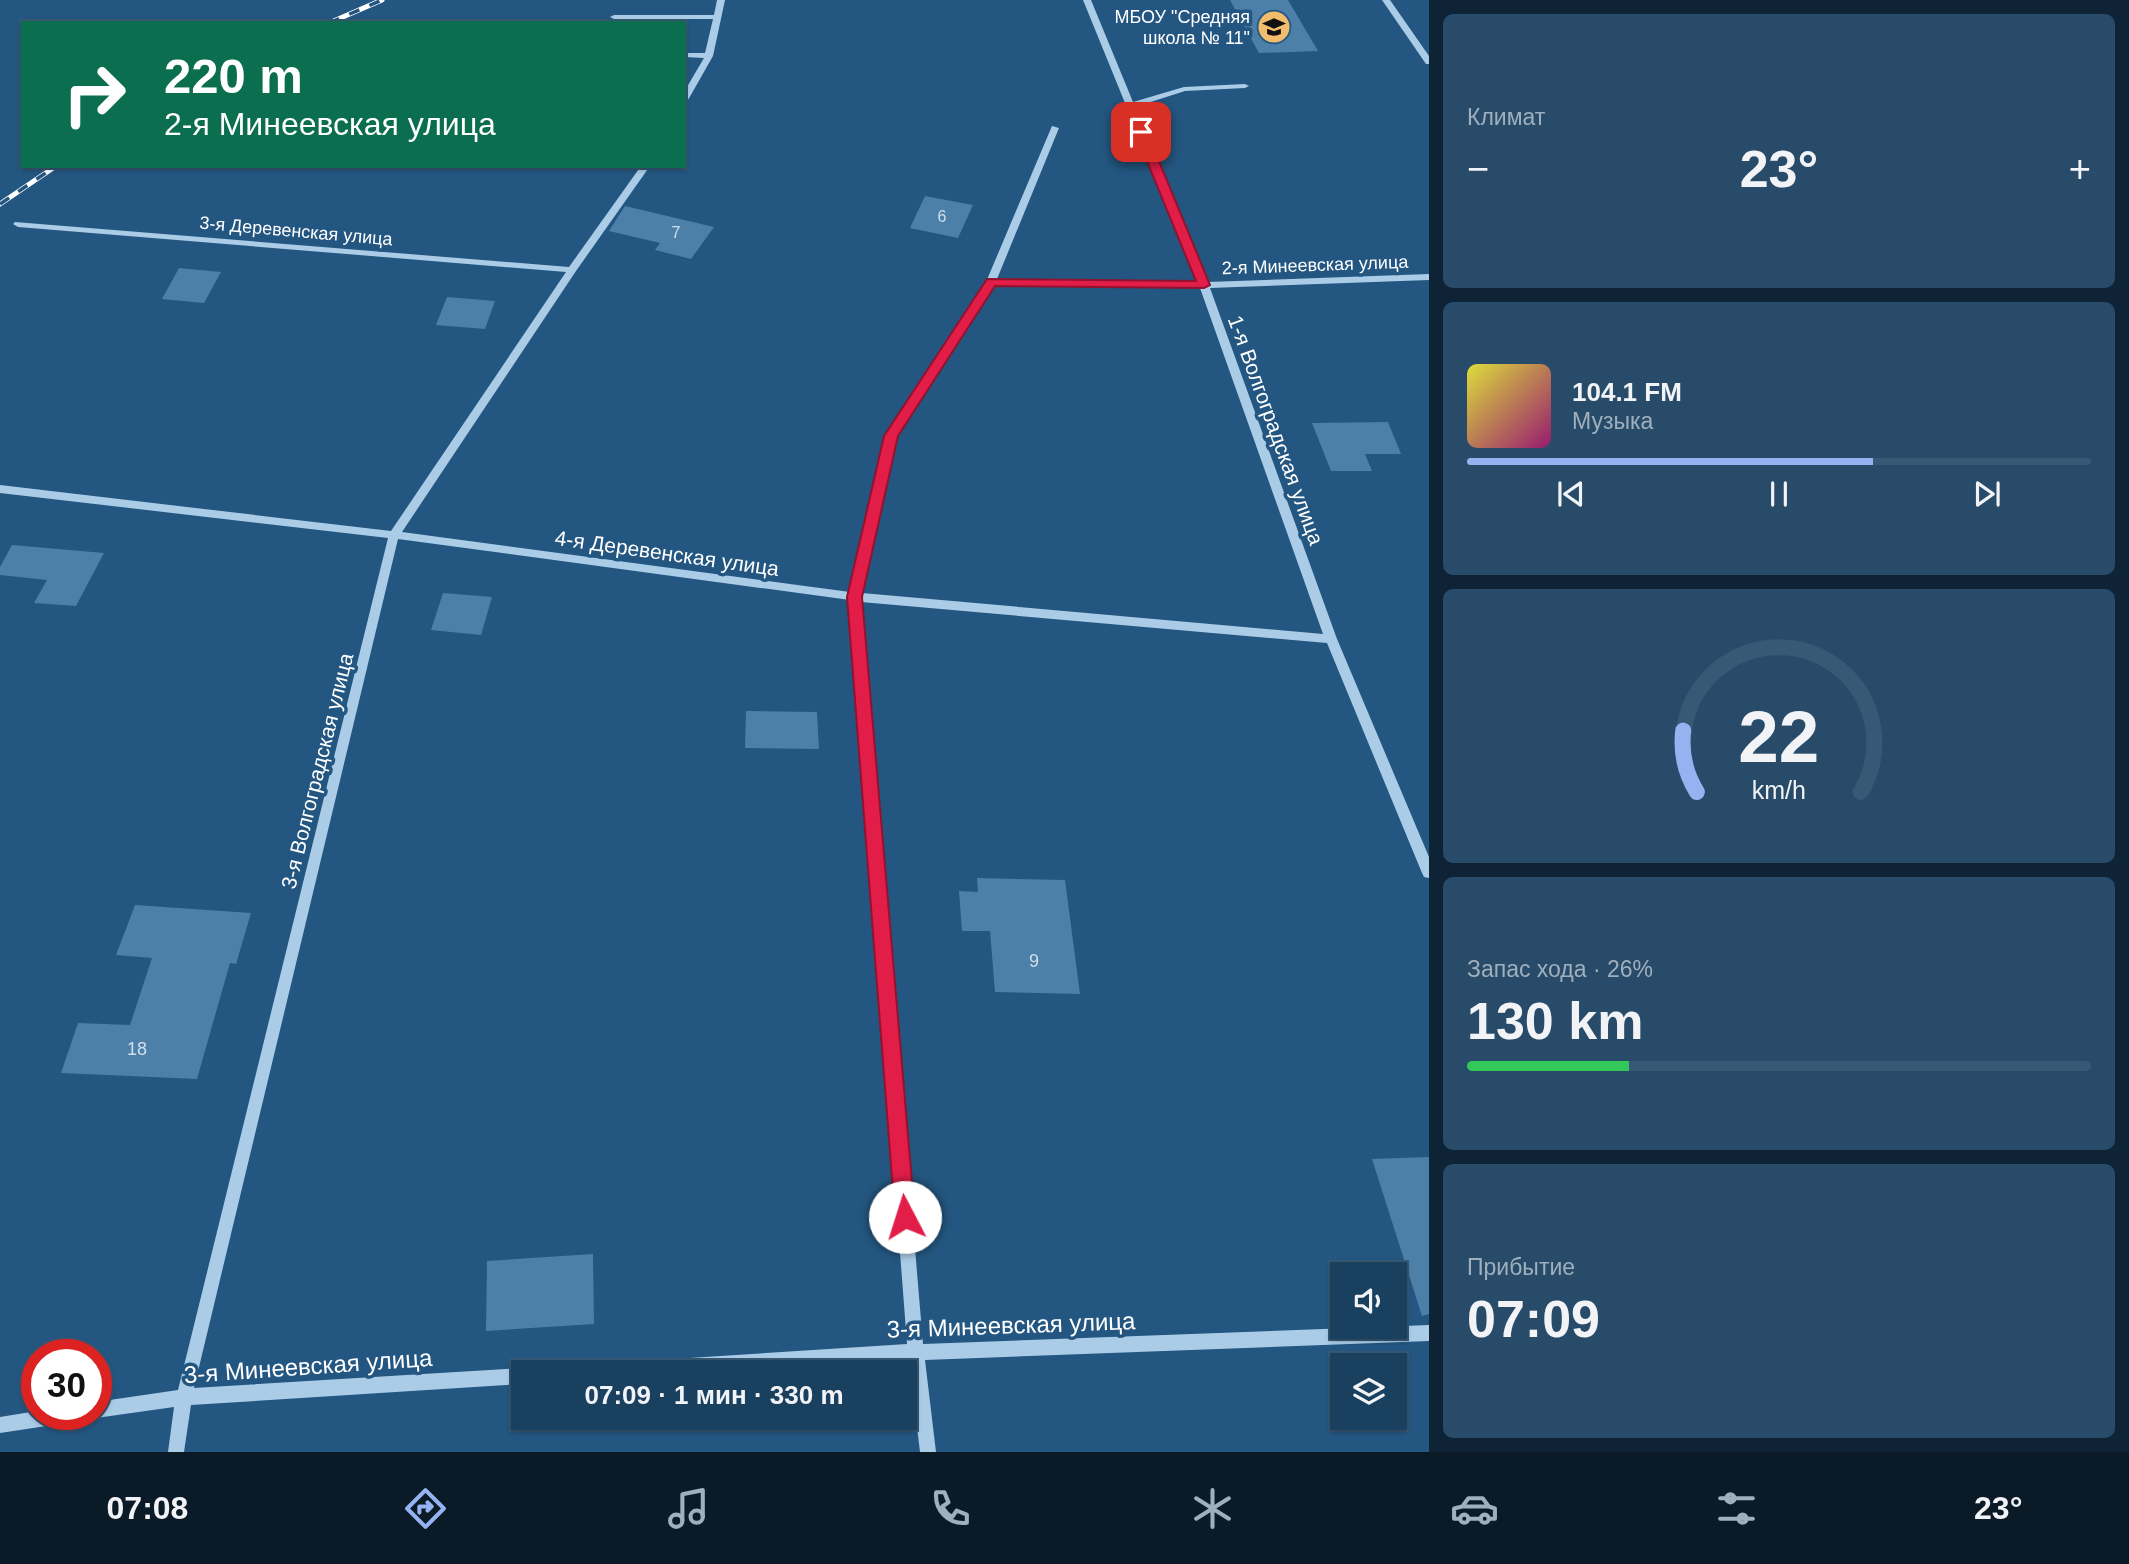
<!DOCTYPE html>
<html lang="ru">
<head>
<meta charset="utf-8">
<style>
	body { margin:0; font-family:Arial,sans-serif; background:#274b69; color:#f1f3f6; height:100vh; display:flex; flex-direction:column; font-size:26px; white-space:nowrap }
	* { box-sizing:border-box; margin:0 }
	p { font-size:23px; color:#9fafbd }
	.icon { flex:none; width:38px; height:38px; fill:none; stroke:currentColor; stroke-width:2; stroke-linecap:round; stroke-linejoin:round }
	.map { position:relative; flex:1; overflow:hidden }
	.sheet { display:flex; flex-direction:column; gap:14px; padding:14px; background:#0e2335; width:700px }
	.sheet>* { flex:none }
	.guide { position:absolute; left:21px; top:21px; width:665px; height:147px; border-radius:0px; box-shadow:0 2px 5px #0004,0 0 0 2px #385975; background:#0b6e4f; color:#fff; overflow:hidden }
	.buttons { position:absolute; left:1330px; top:1262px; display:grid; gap:14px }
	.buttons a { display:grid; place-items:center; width:77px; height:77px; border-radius:0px; background:#1a4060; box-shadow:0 2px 5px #0004,0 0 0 2px #385975; font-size:35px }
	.speed { position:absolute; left:21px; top:1339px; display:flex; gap:14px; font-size:35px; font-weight:700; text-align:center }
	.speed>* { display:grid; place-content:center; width:91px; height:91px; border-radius:50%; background:#1a4060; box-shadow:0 2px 5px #0004,0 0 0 2px #385975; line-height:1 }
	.speed .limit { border:10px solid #d22; background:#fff; color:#111 }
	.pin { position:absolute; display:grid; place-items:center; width:60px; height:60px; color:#fff; margin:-30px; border-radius:14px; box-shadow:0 4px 10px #0006 }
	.me { position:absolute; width:77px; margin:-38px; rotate:355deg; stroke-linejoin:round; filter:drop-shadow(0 0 5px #0008) }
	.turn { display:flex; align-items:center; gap:24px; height:147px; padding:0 28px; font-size:32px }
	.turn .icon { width:91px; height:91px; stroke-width:2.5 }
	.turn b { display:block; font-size:49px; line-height:60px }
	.big { font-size:52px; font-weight:700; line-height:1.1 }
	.sheet .widget { flex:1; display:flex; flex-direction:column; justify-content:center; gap:10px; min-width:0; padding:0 24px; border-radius:10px; background:#274b69 }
	.sheet .dial { align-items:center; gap:0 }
	.dial svg { height:182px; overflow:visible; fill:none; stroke:#385975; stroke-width:7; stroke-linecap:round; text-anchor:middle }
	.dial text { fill:#f1f3f6; stroke:none }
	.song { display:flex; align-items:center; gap:21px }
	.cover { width:84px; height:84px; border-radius:10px; background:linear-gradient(135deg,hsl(60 70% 55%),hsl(320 70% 35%)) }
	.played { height:7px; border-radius:4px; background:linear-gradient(90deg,#95b2f1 65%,#385975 65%) }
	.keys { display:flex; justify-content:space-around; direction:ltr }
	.heat { display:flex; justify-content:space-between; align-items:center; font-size:38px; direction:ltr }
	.charge { height:10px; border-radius:5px; background:linear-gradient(90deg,#34c759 26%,#385975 0) }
	.trip { position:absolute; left:511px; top:1360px; width:406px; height:70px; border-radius:0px; background:#1a4060; box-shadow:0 2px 5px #0004,0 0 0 2px #385975; font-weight:700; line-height:70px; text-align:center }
	.menu { display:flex; height:112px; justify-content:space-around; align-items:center; background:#0a1a26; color:#9fafbd }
	.menu .icon { width:49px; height:49px }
	.menu .current { color:#95b2f1 }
	.menu b { font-size:32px; color:#f1f3f6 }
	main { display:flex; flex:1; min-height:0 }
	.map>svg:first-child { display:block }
</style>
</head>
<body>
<main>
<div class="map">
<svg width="1429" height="1452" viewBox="0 0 1429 1452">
	<rect width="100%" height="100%" fill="#235680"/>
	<!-- building -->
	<path fill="#4c80a9" d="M1230,0h58l30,51 -59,2z
		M925,196l48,9 -15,33 -48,-10z
		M625,206l89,21 -23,32 -36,-9 5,-7 -51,-12z
		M179,268l42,4 -17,31 -42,-4z
		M447,297l48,4 -10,28 -49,-4z
		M1388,422l13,32h-36l7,17h-41l-19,-48z
		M12,545l92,8 -28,53 -42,-3 13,-23 -47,-5v-8z
		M443,593l49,4 -11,38 -50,-5z
		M746,711l71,1 2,37 -74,-1z
		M977,878l88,2 15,114 -85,-2 -5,-61h-28l-3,-40 19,1z
		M135,905l116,8 -15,51 -6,-1 -33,116 -136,-6 17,-50 52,2 22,-67 -36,-3z
		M1429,1157v157l-7,2 -50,-157z
		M593,1254l1,70 -108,7 1,-70z"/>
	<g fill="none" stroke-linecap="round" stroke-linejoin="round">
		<!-- minor -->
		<path fill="#aacce7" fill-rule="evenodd" d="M717,0h8l-12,56 -25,44 -4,2v-10l20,-34 -20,-1v-4h21l8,-34h-99l-4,-2 4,-2h100z
			M1083,0h8l42,102 51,-15 61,-3 4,2 -4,2 -60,3 -50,16 73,175 221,-8v6l-219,8 127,351 92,218v21l-5,-1 -2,-4 -95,-230 -466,-41 62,742 506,-19v16l-504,19 11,92h-16l-11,-92 -184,12h-138l2,-6 6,-2 312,-20 -57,-744 -452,-61 -204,849 329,-20 6,4h-6v12l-332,21 -7,47h-16l6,-45 -78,11 -6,-2 -1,-2h7v-12l82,-12 210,-852 -388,-45v-8l391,46 175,-259 -548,-45 -5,-3 2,-2 554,45 72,-101h9l-74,105 -174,261 448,60 36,-156 100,-154 66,-156 7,2 -62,151 201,3zM994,285l206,3 123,346 -461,-41 34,-157z
			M1382,0h8l39,56v8h-3z
			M37,1411v3h44l-2,6 -6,2 -73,11v-16z"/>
		<defs>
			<path id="rail" d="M329,23l53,-23
				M0,204l56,-38"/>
		</defs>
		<!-- rail casing -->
		<use href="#rail" stroke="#fff" stroke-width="5"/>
		<!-- rail -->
		<use href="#rail" stroke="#235680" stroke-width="3.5" stroke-dasharray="11" stroke-linecap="butt"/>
	</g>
	<!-- route -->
	<path fill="#e11d48" stroke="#92132f" stroke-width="2" d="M1141,128l6,4 63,153 -6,3 -209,-2 -97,150 -36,161 53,620 -3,7 -7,3 -7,-3 -3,-7 -48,-620 37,-161 103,-157 209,2 -61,-149z"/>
	<!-- icons -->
	<defs>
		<symbol id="school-disc" viewBox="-11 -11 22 22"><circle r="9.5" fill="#f2bc6d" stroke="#235680"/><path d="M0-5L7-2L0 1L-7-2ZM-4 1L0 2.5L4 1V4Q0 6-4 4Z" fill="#111"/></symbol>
	</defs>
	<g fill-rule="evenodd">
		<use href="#school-disc" x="1255" y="8" width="38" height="38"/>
	</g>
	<g text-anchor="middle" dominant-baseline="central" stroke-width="7" stroke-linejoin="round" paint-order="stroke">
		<!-- far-number labels -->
		<g font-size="16" fill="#d2dfea">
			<text x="942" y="216">6</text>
			<text x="676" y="232">7</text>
		</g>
		<!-- far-poi labels -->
		<g font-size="18" fill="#fff" stroke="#235680" text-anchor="end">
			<text x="1250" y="17">МБОУ "Средняя<tspan x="1250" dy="21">школа № 11"</tspan></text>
		</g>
		<!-- far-street labels -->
		<g font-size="18" fill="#fff" stroke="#235680">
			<text transform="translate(296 231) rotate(5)">3-я Деревенская улица</text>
			<text transform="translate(1315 265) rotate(-2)">2-я Минеевская улица</text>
		</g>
		<!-- number labels -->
		<g font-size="18" fill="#d2dfea">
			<text x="1034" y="961">9</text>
			<text x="137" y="1049">18</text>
		</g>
		<!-- street labels -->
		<g font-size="21" fill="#fff" stroke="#235680">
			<text transform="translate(1276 430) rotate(70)">1-я Волгоградская улица</text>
			<text transform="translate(667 553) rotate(8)">4-я Деревенская улица</text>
			<text transform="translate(317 771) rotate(-76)">3-я Волгоградская улица</text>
		</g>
		<!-- near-street labels -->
		<g font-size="24" fill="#fff" stroke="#235680">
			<text transform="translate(1011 1325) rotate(-2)">3-я Минеевская улица</text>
			<text transform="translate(308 1366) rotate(-4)">3-я Минеевская улица</text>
		</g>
	</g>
</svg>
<div class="buttons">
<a><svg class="icon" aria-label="sound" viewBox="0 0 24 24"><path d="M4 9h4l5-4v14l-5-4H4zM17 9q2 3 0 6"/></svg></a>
<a><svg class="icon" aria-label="layers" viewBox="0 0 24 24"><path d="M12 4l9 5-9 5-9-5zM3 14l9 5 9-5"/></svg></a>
</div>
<div class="speed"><div class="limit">30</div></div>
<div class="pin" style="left:1141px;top:132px;background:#d93025"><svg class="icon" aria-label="arrive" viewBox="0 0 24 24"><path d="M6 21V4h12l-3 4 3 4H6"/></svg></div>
<svg class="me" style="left:905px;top:1217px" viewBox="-20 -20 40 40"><circle r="19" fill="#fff"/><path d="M0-13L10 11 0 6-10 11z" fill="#e11d48"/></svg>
<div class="trip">07:09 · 1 мин · 330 m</div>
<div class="guide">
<div class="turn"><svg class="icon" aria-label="right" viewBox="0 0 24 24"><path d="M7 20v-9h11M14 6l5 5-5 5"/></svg><div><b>220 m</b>2-я Минеевская улица</div></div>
</div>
</div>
<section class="sheet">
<div class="widget"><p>Климат</p>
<div class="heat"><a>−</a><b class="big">23°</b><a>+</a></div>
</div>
<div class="widget">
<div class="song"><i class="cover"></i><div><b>104.1 FM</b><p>Музыка</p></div></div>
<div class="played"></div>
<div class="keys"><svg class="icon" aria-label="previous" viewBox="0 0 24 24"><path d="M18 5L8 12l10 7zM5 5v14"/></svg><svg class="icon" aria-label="pause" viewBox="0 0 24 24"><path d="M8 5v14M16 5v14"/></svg><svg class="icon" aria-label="next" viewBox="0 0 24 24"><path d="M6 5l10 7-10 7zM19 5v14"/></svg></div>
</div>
<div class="widget dial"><svg viewBox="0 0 100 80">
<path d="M14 69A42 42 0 1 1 86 69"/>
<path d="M14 69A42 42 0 0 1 8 42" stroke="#95b2f1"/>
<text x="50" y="56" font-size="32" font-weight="700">22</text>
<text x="50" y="72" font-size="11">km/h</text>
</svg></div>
<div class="widget"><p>Запас хода · 26%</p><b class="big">130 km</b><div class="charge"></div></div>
<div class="widget"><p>Прибытие</p><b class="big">07:09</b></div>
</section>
</main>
<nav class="menu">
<b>07:08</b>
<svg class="icon current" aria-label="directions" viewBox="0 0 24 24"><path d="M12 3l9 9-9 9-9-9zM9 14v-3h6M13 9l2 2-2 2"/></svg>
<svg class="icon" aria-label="music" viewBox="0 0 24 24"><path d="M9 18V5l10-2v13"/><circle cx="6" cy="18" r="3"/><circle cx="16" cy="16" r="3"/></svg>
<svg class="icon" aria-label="phone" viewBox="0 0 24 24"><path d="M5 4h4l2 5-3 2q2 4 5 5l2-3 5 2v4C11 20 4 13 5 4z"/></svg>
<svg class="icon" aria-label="climate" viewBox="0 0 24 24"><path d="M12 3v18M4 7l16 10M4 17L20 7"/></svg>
<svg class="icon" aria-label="car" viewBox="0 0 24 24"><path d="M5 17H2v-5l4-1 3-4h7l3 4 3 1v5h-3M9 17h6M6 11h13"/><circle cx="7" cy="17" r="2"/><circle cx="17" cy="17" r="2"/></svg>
<svg class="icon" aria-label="filters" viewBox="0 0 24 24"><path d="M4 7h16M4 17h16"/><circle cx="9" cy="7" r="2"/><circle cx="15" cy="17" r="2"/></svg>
<b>23°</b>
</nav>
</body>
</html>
